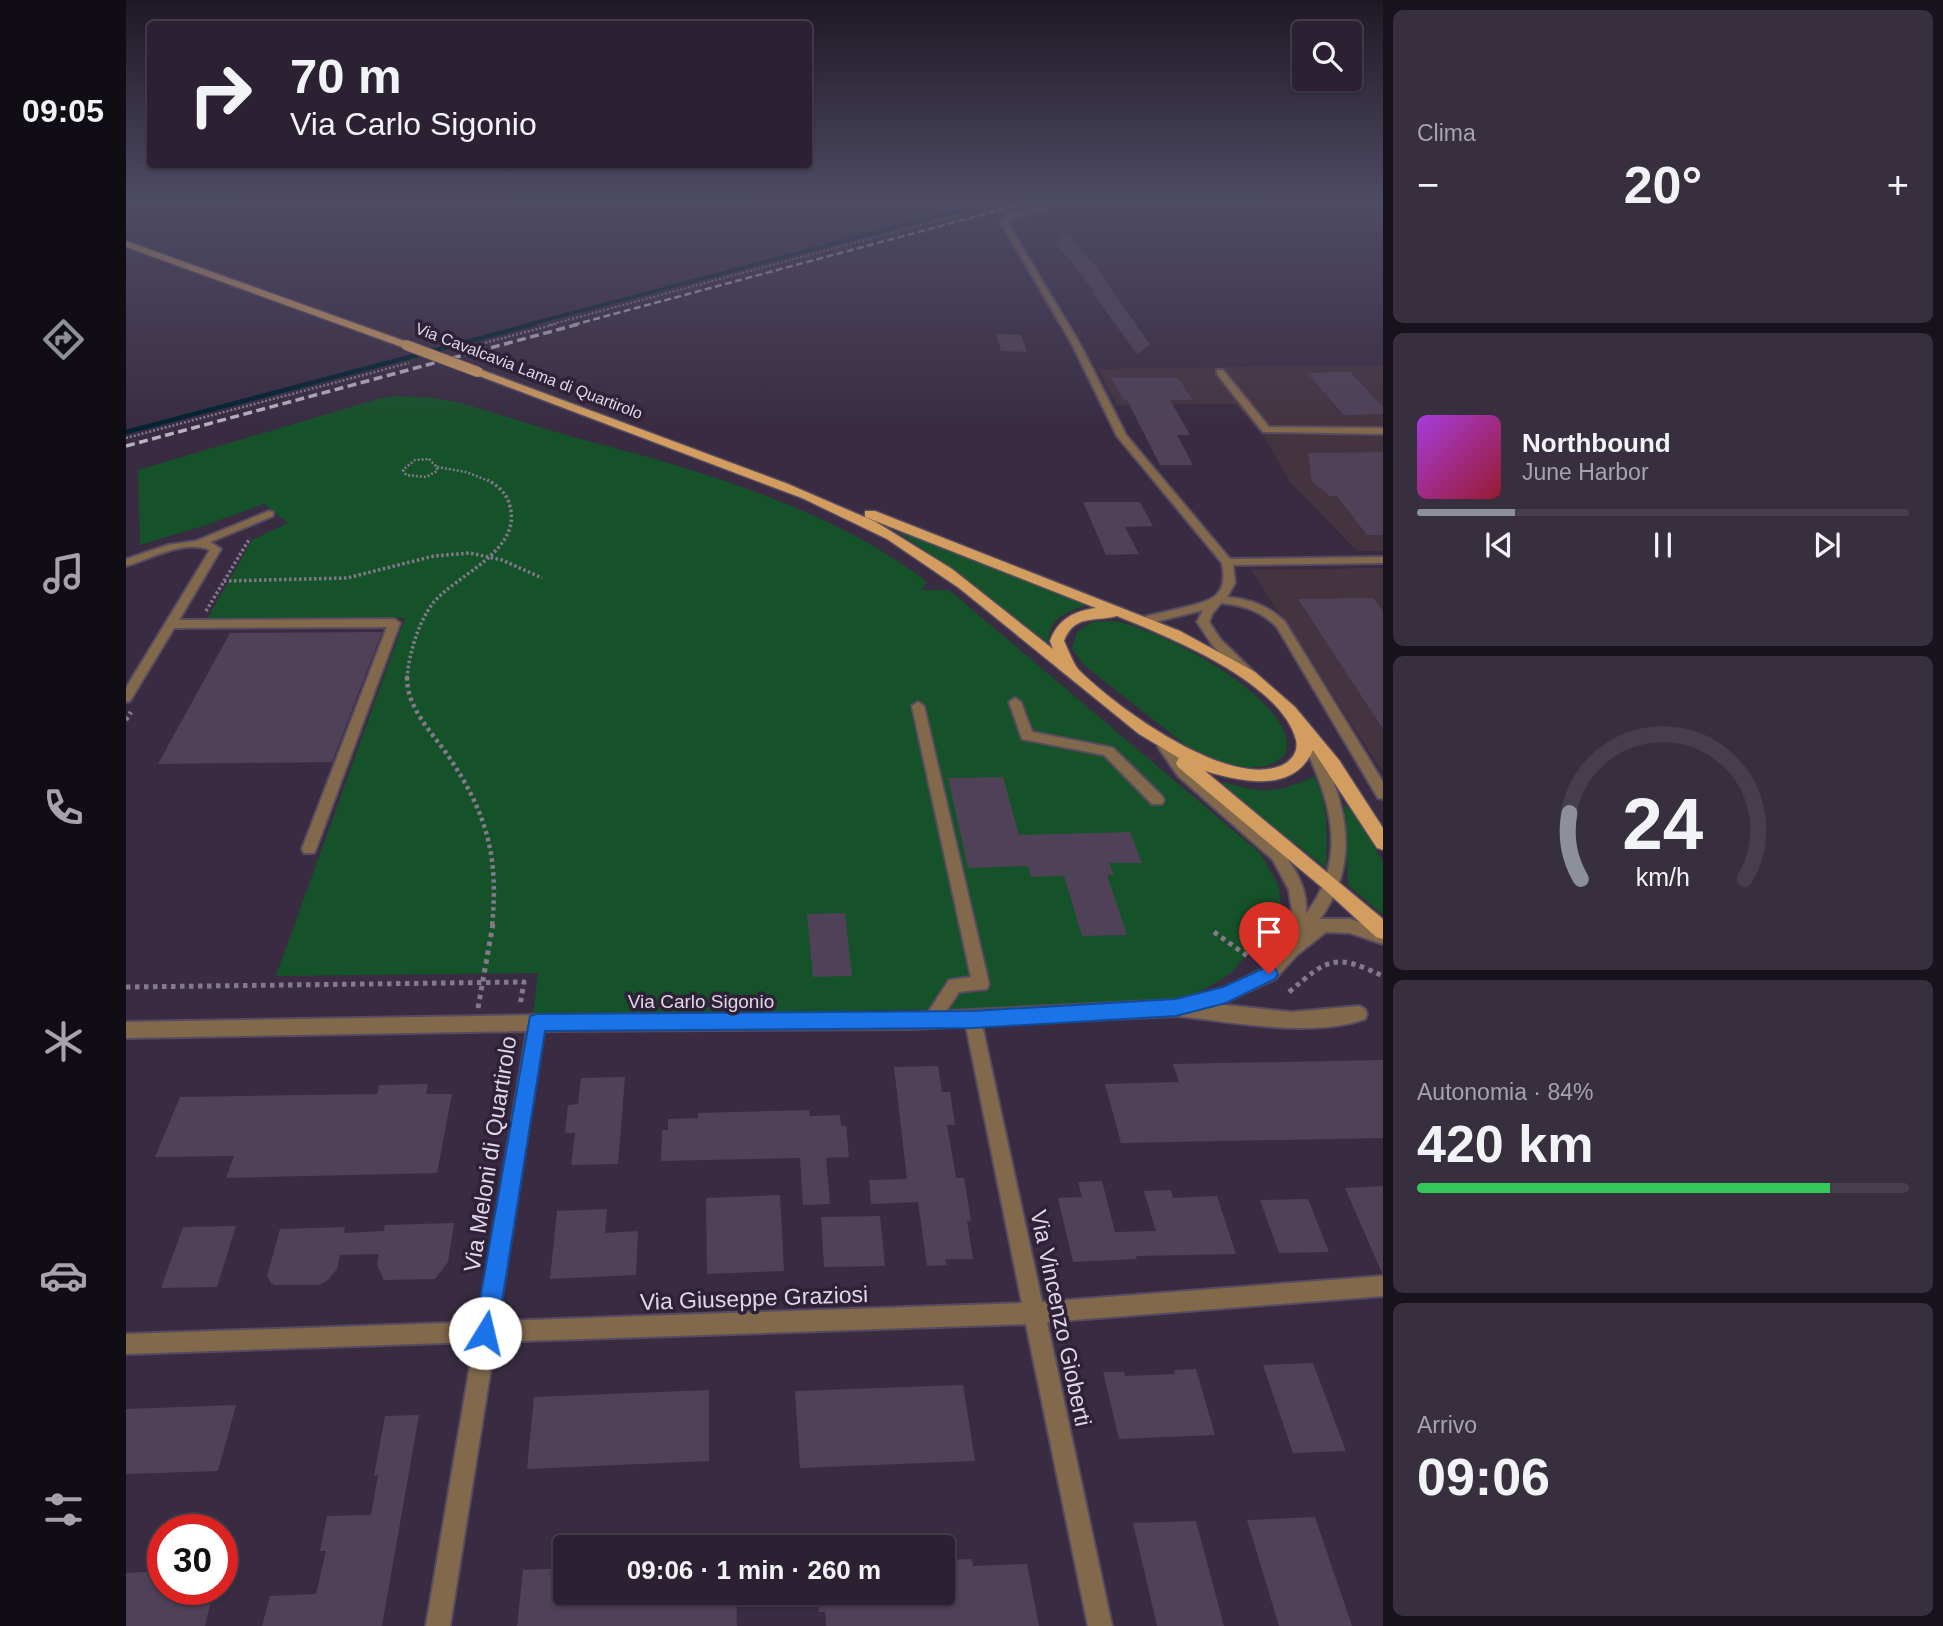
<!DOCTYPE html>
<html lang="it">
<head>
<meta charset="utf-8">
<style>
	body { margin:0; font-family:Helvetica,sans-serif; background:#372e3e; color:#f1f3f6; height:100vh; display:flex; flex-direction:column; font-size:26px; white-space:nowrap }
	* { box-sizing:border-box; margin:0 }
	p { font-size:23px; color:#a6a3ac }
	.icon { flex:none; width:38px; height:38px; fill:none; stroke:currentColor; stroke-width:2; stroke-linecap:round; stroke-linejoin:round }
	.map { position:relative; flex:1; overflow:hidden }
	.details { display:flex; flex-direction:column; gap:10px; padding:10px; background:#18121c; width:560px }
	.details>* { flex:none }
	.top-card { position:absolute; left:21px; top:21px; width:665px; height:147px; border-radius:7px; box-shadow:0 2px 5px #0004,0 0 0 2px #473e4d; background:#2b2132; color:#f1f3f6; overflow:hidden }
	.tools { position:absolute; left:1166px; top:21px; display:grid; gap:14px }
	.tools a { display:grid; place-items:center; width:70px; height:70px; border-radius:7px; background:#2b2132; box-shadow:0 2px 5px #0004,0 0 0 2px #473e4d; font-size:35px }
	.speed { position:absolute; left:21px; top:1514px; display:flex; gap:14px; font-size:35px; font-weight:700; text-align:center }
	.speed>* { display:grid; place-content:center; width:91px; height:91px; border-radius:50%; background:#2b2132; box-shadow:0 2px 5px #0004,0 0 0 2px #473e4d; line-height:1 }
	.speed .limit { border:10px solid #d22; background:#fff; color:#111 }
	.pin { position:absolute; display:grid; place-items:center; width:60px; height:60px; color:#fff; margin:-72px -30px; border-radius:50% 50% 50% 0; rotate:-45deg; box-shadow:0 0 7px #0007 }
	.pin .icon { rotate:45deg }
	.me { position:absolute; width:77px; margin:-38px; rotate:9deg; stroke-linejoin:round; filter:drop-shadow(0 0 5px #0008) }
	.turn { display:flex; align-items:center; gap:24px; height:147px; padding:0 28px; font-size:32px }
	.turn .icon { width:91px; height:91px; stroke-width:2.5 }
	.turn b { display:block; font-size:49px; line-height:60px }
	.big { font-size:52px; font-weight:700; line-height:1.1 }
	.details .card { flex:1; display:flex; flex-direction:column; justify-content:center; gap:10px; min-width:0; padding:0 24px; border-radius:10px; background:#372e3e }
	.details .dial { align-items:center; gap:0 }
	.dial svg { height:182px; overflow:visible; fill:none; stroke:#473e4d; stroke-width:7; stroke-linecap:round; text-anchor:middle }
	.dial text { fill:#f1f3f6; stroke:none }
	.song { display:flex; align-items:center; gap:21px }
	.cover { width:84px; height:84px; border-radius:10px; background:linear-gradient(135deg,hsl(280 70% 55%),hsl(350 70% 35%)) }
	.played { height:7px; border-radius:4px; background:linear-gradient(90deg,#8c9099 20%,#473e4d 20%) }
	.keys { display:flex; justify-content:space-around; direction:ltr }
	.heat { display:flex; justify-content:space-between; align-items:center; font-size:38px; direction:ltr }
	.charge { height:10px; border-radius:5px; background:linear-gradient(90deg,#34c759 84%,#473e4d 0) }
	.trip { position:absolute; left:427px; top:1535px; width:402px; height:70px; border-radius:7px; background:#2b2132; box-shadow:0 2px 5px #0004,0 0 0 2px #473e4d; font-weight:700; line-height:70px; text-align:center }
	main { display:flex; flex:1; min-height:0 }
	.tabs { display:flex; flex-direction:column; width:126px; justify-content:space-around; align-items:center; background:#110d14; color:#a6a3ac }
	.tabs .icon { width:49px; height:49px }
	.tabs .selected { color:#8c9099 }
	.tabs b { font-size:32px; color:#f1f3f6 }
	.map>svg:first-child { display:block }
</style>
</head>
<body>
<main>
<nav class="tabs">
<b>09:05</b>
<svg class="icon selected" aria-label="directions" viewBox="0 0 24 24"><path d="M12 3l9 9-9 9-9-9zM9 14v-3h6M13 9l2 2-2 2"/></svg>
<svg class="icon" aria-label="music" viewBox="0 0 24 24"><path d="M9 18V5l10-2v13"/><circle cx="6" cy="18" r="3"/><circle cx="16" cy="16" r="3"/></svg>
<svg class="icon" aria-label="phone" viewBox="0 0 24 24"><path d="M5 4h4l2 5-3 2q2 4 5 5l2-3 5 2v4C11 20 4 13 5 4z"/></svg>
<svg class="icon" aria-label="climate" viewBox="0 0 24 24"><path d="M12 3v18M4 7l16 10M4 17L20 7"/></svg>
<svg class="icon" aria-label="car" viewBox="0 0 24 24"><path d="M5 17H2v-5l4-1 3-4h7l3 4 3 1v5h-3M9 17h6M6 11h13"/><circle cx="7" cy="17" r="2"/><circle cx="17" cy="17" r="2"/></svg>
<svg class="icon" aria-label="filters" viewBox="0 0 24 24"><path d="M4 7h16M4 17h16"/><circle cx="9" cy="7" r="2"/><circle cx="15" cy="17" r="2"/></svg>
</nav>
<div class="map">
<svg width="1257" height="1626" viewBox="0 0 1257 1626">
	<rect width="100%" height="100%" fill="#392c42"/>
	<!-- industrial -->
	<path fill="#443440" d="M1257,365v186h-26l-67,-69 -23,-41 -32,-37 -118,1 -19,-36z
		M1257,568v204l-132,-202z"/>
	<!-- green -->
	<path fill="#155229" d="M269,396l37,2 25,4c46,13 92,29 138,41 109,28 242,69 332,139l-6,8h28l311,263 18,31 3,19 -4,16 -46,54 -22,14 -31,13 -37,6 -608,10 5,-43 -262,3 129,-358 -198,1 45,-79 36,-17 -24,-19 -58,21 -66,20 -2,-75 240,-71z
		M764,527l197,78c-22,7 -38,13 -39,38l-101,-78z
		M966,622c9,0 18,-2 27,0 45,10 156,68 167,116 8,32 -40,32 -60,27 -13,-3 -23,-8 -34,-15l-108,-85 -12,-16 5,-17z
		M1189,776c14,34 12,57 11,92l-104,-82 2,-4c38,12 55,11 91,-6z
		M1218,806l9,3 30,53v53l-35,-30z"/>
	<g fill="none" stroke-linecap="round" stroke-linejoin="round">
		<!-- stream-far1 -->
		<path stroke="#002231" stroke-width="3.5" d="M869,201l3,-1
			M401,325l460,-122"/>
		<!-- stream -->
		<path stroke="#002231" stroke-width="4.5" d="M0,432l408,-108"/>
	</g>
	<!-- building -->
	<path fill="#4e4158" d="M941,232l29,35 54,78 -13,9 -45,-62h3l-40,-50z
		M870,334l25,1 6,17 -26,-1z
		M1224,372l33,35v7l-39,1 -37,-42z
		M985,378h67l15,22h-23l20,35h-13l16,30h-33l-33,-65h-3z
		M1257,452v83h-16l-30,-39h-7l-18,-14 -4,-29z
		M957,502h57l13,24 -28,1 14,27 -33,1z
		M1247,598l10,13v118l-85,-130z
		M256,632l-50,130 -174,2 72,-131z
		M877,777l16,58 111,-3 12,31h-33l5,12h-7l20,60 -45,1 -18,-60 -33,1 -3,-11 -60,2 -20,-90z
		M719,913l7,63 -39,1 -6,-63z
		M1257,1060v78l-262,5 -16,-59 74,-2 -6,-18z
		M812,1066l4,26h8l5,33h-8l9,53h8l7,43h-4l6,38h-28l2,6 -20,1 -9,-64 -47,2 -2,-24 38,-1 -13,-112z
		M499,1077l-7,87 -47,1 4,-32h-10l3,-28 10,-1 3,-26z
		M302,1084l-2,10h26l-15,79 -211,5 8,-22 -79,1 25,-60 197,-3 2,-9z
		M683,1110l1,6 30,-1 1,11h5l3,31 -23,1 4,46 -27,1 -3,-47 -139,3 1,-31h6v-11l30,-1v-5z
		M976,1181l13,51 41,-1 -12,-40 27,-1 2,8 44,-2 19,58 -100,2 1,3 -64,3 -15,-64 24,-1 -4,-15z
		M1257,1186v87h-1l-37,-85z
		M654,1195l4,76 -77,3 -1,-76z
		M1182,1199l21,53 -50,1 -19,-53z
		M481,1209l-2,24 33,-2 -2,44 -86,4 7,-68z
		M754,1216l5,50 -61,1 -3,-50z
		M328,1223l-6,39 -13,17 -51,1 -7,-15 2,-11 -39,1 -3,14 -9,11 -9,5h-44l-4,-2 -4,-7 13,-47 65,-2 -1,6 40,-2 1,-6z
		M110,1226l-19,61 -56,1 22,-61z
		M1187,1363l33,88 -53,2 -30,-88z
		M1070,1369l19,66 -96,4 -16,-67h21l1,4 50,-2 -1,-4z
		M837,1385l12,76 -175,7 -5,-77z
		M583,1390v71l-182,8 7,-72z
		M110,1405l-18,66 -92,3v-65z
		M293,1415l-37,211h-120l8,-30 46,-2 10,-43h-6l7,-35 44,-1 7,-40 -4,1 11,-60z
		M1189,1517l37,109h-73l-32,-106z
		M1070,1521l28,105h-67l-24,-103z
		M846,1559l1,7 54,-2 12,62h-213l-1,-14h-6l-1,-20h125v-32z
		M439,1568v24h171l1,34h-220l6,-56z
		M37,1571v18h51l-9,37h-79v-53z"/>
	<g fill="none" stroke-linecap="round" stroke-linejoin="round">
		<defs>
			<path id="service" d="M1091,370h6l46,57 114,1v6l-120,-2 -46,-58z
				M143,511l4,1v4l-63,26 11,7 -42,71 215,-1 6,4 -84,226 -2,4h-10l-2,-4 85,-222 -213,1 -44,73 -4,1v-14l84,-138c-26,-11 -59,9 -84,16v-7l42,-14 28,-4z
				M889,698l6,4 11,30 81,16 49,48 2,4 -2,4h-10l-48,-49 -82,-16 -13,-37z
				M792,702l6,4 65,278 -2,5 -28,3 -22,33 -6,3 -6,-3 -2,-5 26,-40 22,-3 -59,-271z
				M1052,1000l113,12 68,-6 6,3 2,5 -2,5c-50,19 -135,3 -187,-3l-6,-3 -2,-5 2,-5z"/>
			<path id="minor" d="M861,200h6l4,6 -5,1z
				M943,200h102l-102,4 -58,14 -4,4 73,122 46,91 104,124 153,-2v6l-150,2 2,18 -8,14c23,2 42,9 58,25l98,160v17l-5,-1 -101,-171c-16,-16 -34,-22 -56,-24l-9,11 -3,8 12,18 31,30 2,3 -6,4 -4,-1 -31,-30 -16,-24 6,-12 -60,15 -6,-4 2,-3c14,-3 29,-7 43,-10 29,-7 47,-11 40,-45l-105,-127 -45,-92 -72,-123 7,-5z
				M1181,731c10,4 15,22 19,32 24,55 30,106 -6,156h30l33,11v14l-33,-11 -24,-1 -29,23 -22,24 -49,23 -50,14 -194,9 60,277 341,-26v20l-336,26 65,304h-24l-62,-302 -531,18 -45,284h-24l48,-284 -348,12v-20l352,-12 49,-291 -401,7v-16l411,-7 374,-2 265,-13 47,-12 40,-19 21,-22 8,-36 -3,-21 -16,-30 -95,-84 -20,-29 7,-5 5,2c6,8 12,18 19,26 40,39 121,81 117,144 45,-59 23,-117 -6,-178zM840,1026l56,277 -524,18 46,-290 367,-2z"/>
			<path id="primary" d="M0,241l284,102 1,2 -9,2 -276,-100z
				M348,370h8l306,114 88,38 76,47 101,80 -3,-8c8,-22 24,-30 46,-33l-231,-91v-6h10l305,120 75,41 40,35 44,53 44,68v22l-6,-2 -64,-98c-19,44 -71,32 -108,21l178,148v20l-7,-2 -51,-47 -147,-123 -2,-4 3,-5 -40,-24 -180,-146 -72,-49 -85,-41 -328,-124zM991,616c52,21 164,66 179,124 3,13 -7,24 -19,27 -54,18 -163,-61 -199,-98 -5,-6 -10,-20 -14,-28 10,-27 31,-19 53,-25z"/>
		</defs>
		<!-- service casing -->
		<use href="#service" stroke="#574b60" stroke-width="4"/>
		<!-- minor casing -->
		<use href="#minor" stroke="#574b60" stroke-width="4"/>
		<!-- primary casing -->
		<use href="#primary" stroke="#574b60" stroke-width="3"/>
		<!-- path-far4 -->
		<path stroke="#84798c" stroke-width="2" stroke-dasharray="2 2" stroke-linecap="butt" d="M880,203l9,-3
			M423,325l431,-116"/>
		<!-- path-far3 -->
		<path stroke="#84798c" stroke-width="2.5" stroke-dasharray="2 2" stroke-linecap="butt" d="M336,349l94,-25
			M0,438l283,-75
			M303,459l8,8v4l-11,6 -20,-2 -3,-5 12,-10z
			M311,467l29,5 25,10"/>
		<!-- path-far2 -->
		<path stroke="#84798c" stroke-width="3.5" stroke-dasharray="2.5 2.5" stroke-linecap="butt" d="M98,581l123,-3 87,-22 36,-3 32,7 40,18
			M80,611l44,-73
			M281,678c2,-24 11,-55 26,-75 24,-29 92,-53 76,-100 -3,-10 -11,-17 -21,-23"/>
		<!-- path-far1 -->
		<path stroke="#84798c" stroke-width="4.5" stroke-dasharray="3.5 3.5" stroke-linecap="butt" d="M281,677c0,32 25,55 42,80 38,57 50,100 43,169
			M0,720l5,-8"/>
		<!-- path -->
		<path stroke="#84798c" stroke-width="5" stroke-dasharray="4.5 4.5" stroke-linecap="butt" d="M1088,932l36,26
			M0,987l398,-5 -4,24
			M1163,992c40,-34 45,-39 94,-16
			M352,1008l15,-84"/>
		<!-- service -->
		<use href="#service" fill="#82694c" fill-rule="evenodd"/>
		<!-- minor -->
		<use href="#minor" fill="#82694c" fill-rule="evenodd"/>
		<!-- primary -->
		<use href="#primary" fill="#d29d5f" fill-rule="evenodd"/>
		<!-- rail-far1 -->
		<path stroke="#bab0c1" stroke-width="2.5" stroke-dasharray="7 3.5" stroke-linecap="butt" d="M447,325l464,-125"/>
		<!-- rail -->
		<path stroke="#bab0c1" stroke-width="3.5" stroke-dasharray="9 4.5" stroke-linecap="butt" d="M0,446l453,-122"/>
		<defs>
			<path id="primary-bridge" d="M280,345l72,27"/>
		</defs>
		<!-- primary-bridge casing -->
		<use href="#primary-bridge" stroke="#574b60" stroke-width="12" stroke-linecap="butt"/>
		<!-- primary-bridge -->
		<use href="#primary-bridge" stroke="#d29d5f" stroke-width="10"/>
	</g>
	<!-- sky -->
	<linearGradient id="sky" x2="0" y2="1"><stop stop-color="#1f1824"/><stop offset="0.47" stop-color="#4e4b65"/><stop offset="1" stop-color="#4e4b65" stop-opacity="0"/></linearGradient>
	<rect width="1257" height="428" fill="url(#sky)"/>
	<!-- route -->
	<path fill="#1a73e8" stroke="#114b97" stroke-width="2" d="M1143,966l6,2 3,6 -3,5 -49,24 -50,13 -203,12 -428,3 -48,302 -3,8 -9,3 -8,-3 -3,-8 56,-317 7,-2 436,-3 203,-12 47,-12z"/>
	<g text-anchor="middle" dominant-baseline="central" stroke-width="7" stroke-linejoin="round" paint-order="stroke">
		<!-- far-street labels -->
		<g font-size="16" fill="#dfd7e6" stroke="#2f2238">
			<text transform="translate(403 371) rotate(21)">Via Cavalcavia Lama di Quartirolo</text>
		</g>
		<!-- street labels -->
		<g font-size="19" fill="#dfd7e6" stroke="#2f2238">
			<text x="575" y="1001">Via Carlo Sigonio</text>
		</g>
		<!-- near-street labels -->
		<g font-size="23" fill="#dfd7e6" stroke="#2f2238">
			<text transform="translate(364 1154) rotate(-81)">Via Meloni di Quartirolo</text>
			<text transform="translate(628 1298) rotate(-2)">Via Giuseppe Graziosi</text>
			<text transform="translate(935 1318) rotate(78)">Via Vincenzo Gioberti</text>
		</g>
	</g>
</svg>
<div class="tools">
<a><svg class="icon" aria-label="search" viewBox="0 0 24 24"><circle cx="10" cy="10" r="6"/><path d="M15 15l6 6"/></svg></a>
</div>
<div class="speed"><div class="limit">30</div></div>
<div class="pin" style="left:1143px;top:974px;background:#d93025"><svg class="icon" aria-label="arrive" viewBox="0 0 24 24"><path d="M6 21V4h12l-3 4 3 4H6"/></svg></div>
<svg class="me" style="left:359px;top:1333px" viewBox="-20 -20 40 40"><circle r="19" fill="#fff"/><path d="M0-13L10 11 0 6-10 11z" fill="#1a73e8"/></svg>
<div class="trip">09:06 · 1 min · 260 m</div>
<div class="top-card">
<div class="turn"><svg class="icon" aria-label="right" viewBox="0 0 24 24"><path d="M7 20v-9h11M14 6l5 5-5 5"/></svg><div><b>70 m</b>Via Carlo Sigonio</div></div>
</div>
</div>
<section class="details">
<div class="card"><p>Clima</p>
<div class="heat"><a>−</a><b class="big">20°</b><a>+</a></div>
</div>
<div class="card">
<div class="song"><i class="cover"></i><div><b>Northbound</b><p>June Harbor</p></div></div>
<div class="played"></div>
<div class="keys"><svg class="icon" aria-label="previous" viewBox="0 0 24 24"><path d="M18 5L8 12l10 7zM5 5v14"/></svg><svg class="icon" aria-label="pause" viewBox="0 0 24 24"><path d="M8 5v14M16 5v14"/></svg><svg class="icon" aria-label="next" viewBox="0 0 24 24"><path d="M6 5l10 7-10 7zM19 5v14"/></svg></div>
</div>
<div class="card dial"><svg viewBox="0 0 100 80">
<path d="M14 69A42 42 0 1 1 86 69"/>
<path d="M14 69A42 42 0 0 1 9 40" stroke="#8c9099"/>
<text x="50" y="56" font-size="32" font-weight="700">24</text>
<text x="50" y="72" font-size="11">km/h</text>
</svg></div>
<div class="card"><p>Autonomia · 84%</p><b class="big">420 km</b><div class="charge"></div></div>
<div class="card"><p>Arrivo</p><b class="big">09:06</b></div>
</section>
</main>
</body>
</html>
